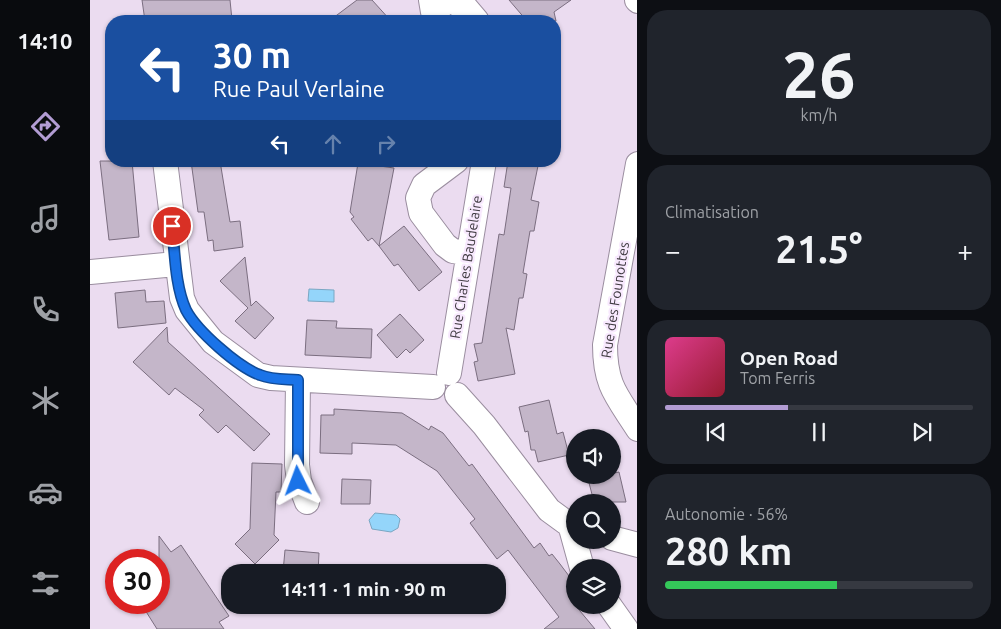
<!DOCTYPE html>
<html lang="fr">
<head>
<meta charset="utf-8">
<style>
	body { margin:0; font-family:Ubuntu,sans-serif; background:#20242c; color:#f1f3f6; height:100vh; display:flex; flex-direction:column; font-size:19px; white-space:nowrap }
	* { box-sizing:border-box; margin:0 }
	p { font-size:16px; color:#9ea1a6 }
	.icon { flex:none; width:28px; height:28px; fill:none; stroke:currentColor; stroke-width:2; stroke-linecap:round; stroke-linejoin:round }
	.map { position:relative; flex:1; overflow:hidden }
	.side { display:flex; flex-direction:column; gap:10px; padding:10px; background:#0d0f14; width:364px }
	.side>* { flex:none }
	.banner { position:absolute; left:15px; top:15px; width:456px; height:152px; border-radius:20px; box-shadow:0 1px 4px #0004; background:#1a4fa0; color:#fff; overflow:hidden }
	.fabs { position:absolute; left:476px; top:429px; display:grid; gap:10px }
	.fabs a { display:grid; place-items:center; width:55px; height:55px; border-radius:50%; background:#171b24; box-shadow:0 1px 4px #0004; font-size:25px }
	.speed { position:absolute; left:15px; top:549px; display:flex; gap:10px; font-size:25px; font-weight:700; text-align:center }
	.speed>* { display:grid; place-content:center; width:65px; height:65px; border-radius:50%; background:#171b24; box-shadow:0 1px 4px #0004; line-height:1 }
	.speed .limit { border:8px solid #d22; background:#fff; color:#111 }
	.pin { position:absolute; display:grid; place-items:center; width:42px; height:42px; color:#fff; margin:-21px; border:2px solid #fff; border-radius:50%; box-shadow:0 1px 5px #0007 }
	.me { position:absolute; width:55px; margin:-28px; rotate:357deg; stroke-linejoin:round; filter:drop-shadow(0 0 4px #0008) }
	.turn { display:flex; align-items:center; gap:18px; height:105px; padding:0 25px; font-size:22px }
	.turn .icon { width:65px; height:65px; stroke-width:2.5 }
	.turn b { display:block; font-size:35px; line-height:42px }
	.lanes { display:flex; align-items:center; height:48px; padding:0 25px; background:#0003; justify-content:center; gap:25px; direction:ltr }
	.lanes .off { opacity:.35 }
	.big { font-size:38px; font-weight:600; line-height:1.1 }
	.side .tile { flex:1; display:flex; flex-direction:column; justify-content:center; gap:8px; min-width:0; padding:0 18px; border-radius:20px; background:#20242c }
	.side .dial { align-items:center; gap:0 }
	.dial b { font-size:65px; line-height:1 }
	.song { display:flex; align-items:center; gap:15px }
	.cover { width:60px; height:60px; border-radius:8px; background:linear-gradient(135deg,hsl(330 70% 55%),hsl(350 70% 35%)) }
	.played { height:5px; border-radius:2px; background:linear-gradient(90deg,#b29cd3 40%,#363941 40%) }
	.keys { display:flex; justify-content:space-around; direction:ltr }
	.heat { display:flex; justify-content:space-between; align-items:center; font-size:28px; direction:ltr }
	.charge { height:8px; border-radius:4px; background:linear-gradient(90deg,#34c759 56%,#363941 0) }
	.trip { position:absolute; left:131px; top:564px; width:285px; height:50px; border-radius:20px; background:#171b24; box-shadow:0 1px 4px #0004; font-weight:600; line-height:50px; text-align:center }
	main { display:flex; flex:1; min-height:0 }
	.tab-bar { display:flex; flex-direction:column; width:90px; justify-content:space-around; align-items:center; background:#090b0e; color:#9ea1a6 }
	.tab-bar .icon { width:35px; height:35px }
	.tab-bar .current { color:#b29cd3 }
	.tab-bar b { font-size:22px; color:#f1f3f6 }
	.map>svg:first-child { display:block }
</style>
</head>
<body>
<main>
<nav class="tab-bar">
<b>14:10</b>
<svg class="icon current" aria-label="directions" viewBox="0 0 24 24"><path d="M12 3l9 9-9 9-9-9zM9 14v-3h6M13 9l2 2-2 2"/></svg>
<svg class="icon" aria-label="music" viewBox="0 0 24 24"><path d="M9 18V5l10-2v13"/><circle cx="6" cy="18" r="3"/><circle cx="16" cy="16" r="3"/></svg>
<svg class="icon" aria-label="phone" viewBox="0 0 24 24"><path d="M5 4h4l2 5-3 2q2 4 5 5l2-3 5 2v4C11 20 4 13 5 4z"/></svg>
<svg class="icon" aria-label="climate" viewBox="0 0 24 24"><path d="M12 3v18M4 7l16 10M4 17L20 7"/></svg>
<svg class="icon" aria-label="car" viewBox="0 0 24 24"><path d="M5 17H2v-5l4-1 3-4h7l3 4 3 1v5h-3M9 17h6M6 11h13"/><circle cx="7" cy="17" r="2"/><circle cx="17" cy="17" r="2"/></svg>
<svg class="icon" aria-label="filters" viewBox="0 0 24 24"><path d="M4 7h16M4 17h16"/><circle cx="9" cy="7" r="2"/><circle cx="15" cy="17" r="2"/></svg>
</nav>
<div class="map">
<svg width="548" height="629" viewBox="0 0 548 629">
	<rect width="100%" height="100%" fill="#ebdcf0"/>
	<!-- water -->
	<path fill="#94d5fa" stroke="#7ba7c3" d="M219,289l25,1v12l-26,-1z
		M285,513l21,2 4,4 -2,9 -7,4 -19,-3 -3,-9z"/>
	<!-- building -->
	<path fill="#c4b6c9" stroke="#7b6e80" d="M52,0h88l2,20 -87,1z
		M267,0h15l19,21h-62z
		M419,0h62l-17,12 2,9h-29z
		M10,161h32l7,76 -30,3z
		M101,161h29l10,61 10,-1 3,26 -29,4 -1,-11 -5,1 -4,-29h-6z
		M418,161h31l-8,39 8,2 -5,29h-4l-7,42 4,1 -4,24h-4l-5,32 -8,-2 9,46 -37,7 -4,-19 4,-1 -4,-17 8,-1 17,-109 5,1 7,-47 -7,-1z
		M268,163l36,5 -15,78 -7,-8 -4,3 -17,-22 3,-2 -4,-5z
		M314,226l38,46 -23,19 -21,-27 -4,2 -15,-20z
		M155,257l6,49 5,-5 18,17 -19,21 -20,-18 13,-13 -28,-27z
		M55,290l1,12 18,-1 2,22 -48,5 -3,-35z
		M310,314l24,26 -14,13 -4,-4 -9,9 -20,-23z
		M217,320l30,1 -1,7 36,1 -1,29 -66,-3z
		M77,327l1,15 102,92 -16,17 -28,-26 -8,8 -19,-18 5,-5 -29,-22 -6,7 -36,-33z
		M459,400l8,34 6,-2 6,23 -31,7 -3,-12h-4l-3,-19 -3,1 -6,-25z
		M244,409l68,4 27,17 2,-4 12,7 26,33 3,-2 62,84 6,-5 9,13 3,-2 8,10 15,20v11l-4,3 4,7 20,24h-51l15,-12 -51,-67 -11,9 -27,-36 5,-4 -38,-48 -41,-26 -44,-2v11l-32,-1 1,-38h13z
		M162,463l30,1 -1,28h-5l-2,43 5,5 -24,24 -20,-20 15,-15z
		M529,472l7,30h-32l-6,-23z
		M252,479l29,1 -1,24h-29z
		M69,536l12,16 10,-7 48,71 -10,6 5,7h-67l-17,-27h19z
		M195,550l34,3 -1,19h-35z"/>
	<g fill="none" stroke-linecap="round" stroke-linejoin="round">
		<defs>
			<path id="minor" d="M341,0l2,12 7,9
				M358,0l18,8 11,13
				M547,0l1,1
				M75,161l17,137 5,12 26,32 45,33 13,3 162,9
				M366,161l-32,24 -6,13 3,15 24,32 8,6 14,2
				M548,164l-33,181c0,41 12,51 33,84
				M0,272l86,-8
				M359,373l35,-212
				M208,380l-1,85 2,16 8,21
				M367,395l27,30 65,85 26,19
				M481,528l11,40
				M522,538l26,7
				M519,605l17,24"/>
		</defs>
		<!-- minor casing -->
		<use href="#minor" stroke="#9a8d9f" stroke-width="26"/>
		<!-- minor -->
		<use href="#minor" stroke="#fff" stroke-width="24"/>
	</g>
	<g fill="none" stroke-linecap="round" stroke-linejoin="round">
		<defs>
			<path id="route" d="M82,226c3,27 3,60 14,84 11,21 52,57 74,65 12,5 25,4 38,5v101"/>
		</defs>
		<!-- route casing -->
		<use href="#route" stroke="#114b97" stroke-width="12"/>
		<!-- route -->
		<use href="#route" stroke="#1a73e8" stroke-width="9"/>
	</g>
	<g text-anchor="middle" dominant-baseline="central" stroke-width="4.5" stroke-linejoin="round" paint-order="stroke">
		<!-- street labels -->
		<g font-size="14" fill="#403b42" stroke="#f8e9fe">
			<text transform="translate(376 267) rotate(-81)">Rue Charles Baudelaire</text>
			<text transform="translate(525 300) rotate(-81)">Rue des Founottes</text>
		</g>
	</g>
</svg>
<div class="fabs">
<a><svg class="icon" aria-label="sound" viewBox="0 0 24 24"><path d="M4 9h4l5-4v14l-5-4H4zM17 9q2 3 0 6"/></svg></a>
<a><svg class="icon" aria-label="search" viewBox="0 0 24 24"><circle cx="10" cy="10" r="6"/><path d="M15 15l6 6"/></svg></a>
<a><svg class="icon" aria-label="layers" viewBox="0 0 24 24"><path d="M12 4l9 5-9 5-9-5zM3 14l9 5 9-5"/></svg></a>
</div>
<div class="speed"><div class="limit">30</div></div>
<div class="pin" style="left:82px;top:226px;background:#d93025"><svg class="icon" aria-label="arrive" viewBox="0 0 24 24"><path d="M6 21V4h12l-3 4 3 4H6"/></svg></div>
<svg class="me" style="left:208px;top:481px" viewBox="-20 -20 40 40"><path d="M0-17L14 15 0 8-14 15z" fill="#1a73e8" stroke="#fff" stroke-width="4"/></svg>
<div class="trip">14:11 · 1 min · 90 m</div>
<div class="banner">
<div class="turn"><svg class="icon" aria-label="left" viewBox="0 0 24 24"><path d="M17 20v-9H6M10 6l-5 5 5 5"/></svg><div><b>30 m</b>Rue Paul Verlaine</div></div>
<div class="lanes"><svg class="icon" aria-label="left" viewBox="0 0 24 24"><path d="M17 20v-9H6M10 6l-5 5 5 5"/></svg><svg class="icon off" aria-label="ahead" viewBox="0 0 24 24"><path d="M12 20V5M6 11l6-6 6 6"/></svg><svg class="icon off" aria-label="right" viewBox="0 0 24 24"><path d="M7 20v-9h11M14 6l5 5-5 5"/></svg></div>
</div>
</div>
<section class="side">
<div class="tile dial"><b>26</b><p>km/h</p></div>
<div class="tile"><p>Climatisation</p>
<div class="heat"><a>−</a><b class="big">21.5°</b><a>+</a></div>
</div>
<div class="tile">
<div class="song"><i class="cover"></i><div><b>Open Road</b><p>Tom Ferris</p></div></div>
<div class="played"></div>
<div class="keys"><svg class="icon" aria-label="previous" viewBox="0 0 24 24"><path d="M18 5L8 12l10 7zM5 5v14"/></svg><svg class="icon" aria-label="pause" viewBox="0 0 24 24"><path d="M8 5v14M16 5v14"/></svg><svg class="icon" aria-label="next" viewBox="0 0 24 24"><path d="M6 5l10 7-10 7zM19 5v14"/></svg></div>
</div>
<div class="tile"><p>Autonomie · 56%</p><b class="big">280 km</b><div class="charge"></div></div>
</section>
</main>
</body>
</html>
